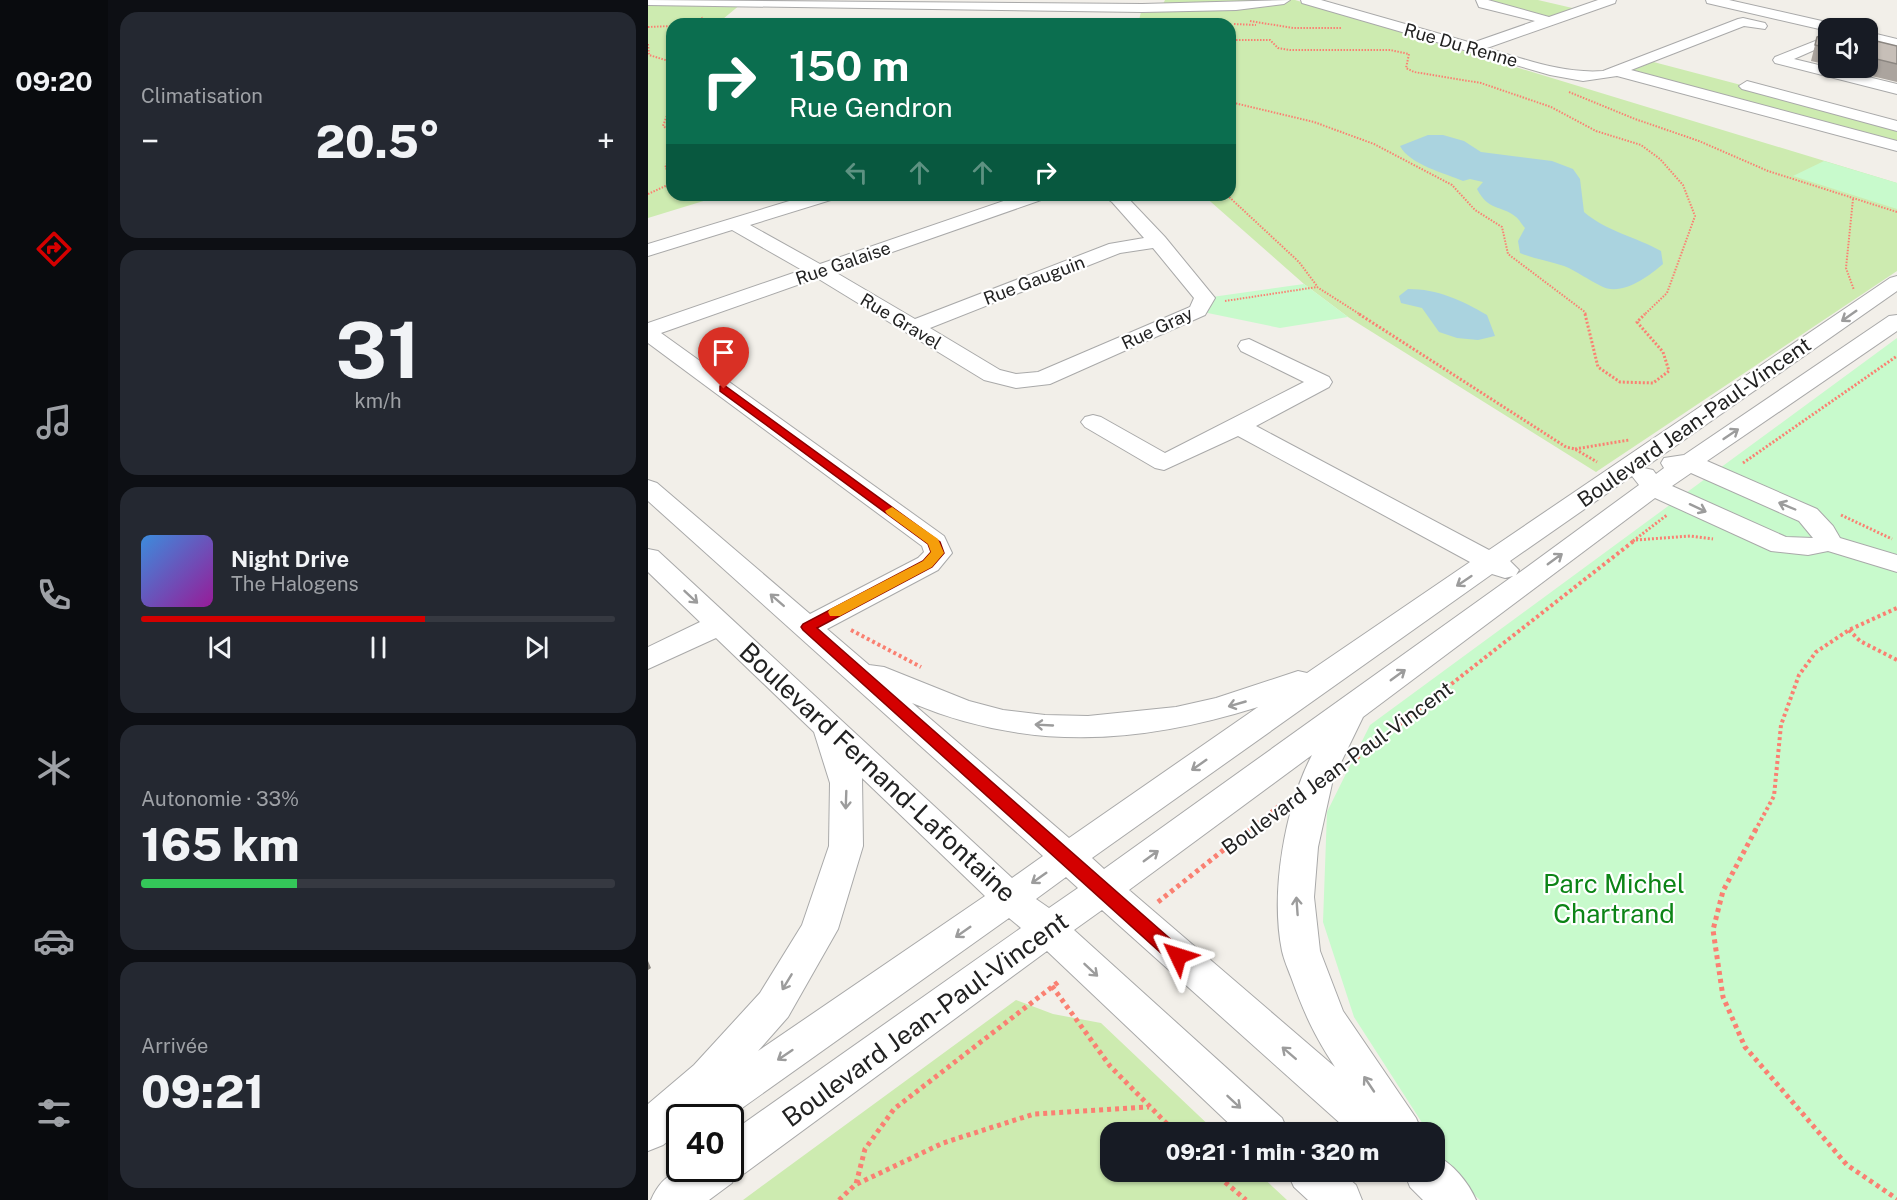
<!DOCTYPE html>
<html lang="fr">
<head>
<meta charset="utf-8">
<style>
	body { margin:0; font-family:"Public Sans",sans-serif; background:#242831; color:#f1f3f6; height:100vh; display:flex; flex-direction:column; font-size:22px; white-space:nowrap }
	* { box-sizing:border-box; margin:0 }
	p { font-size:20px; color:#9ea1a6 }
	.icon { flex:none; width:33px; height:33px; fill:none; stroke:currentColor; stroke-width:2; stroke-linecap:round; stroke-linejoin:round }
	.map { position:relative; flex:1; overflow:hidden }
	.side { display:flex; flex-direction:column; gap:12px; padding:12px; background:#0d0f14; width:540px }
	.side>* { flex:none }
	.guide { position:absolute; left:18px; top:18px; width:570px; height:183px; border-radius:18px; box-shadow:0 2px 4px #0004; background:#0b6e4f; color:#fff; overflow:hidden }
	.controls { position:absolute; left:1170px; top:18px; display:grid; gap:12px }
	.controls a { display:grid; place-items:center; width:60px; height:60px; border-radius:12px; background:#171b24; box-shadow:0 2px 4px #0004; font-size:30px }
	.speed { position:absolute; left:18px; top:1104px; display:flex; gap:12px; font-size:30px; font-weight:700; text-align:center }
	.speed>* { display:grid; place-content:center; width:78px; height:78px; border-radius:50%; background:#171b24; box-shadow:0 2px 4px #0004; line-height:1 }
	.speed .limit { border:3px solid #111; border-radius:9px; background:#fff; color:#111 }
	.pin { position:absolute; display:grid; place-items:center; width:51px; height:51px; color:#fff; margin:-62px -26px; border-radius:50% 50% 50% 0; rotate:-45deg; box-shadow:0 0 6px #0007 }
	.pin .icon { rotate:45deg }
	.me { position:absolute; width:66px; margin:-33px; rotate:311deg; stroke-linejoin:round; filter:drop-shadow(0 0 4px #0008) }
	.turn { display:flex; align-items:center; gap:21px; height:126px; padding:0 24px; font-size:27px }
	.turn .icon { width:78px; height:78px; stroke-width:2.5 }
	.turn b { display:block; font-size:42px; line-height:51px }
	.lanes { display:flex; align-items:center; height:57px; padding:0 24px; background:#0003; justify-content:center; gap:30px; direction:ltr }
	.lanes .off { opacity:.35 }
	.big { font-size:45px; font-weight:800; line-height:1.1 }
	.side .tile { flex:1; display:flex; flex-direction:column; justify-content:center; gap:9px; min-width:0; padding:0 21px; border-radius:18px; background:#242831 }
	.side .dial { align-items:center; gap:0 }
	.dial b { font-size:78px; line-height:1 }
	.song { display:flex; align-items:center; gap:18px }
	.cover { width:72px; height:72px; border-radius:9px; background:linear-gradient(135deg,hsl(210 70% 55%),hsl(300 70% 35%)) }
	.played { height:6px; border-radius:3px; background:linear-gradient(90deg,#d40000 60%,#363941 60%) }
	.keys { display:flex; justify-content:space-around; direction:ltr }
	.heat { display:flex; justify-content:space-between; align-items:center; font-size:33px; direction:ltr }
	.charge { height:9px; border-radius:4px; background:linear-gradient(90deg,#34c759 33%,#363941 0) }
	.trip { position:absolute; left:452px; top:1122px; width:345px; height:60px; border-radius:18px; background:#171b24; box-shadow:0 2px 4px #0004; font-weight:800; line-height:60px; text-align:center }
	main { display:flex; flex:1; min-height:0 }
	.menu { display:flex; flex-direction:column; width:108px; justify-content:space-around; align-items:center; background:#090b0e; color:#9ea1a6 }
	.menu .icon { width:42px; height:42px }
	.menu .active { color:#d40000 }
	.menu b { font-size:27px; color:#f1f3f6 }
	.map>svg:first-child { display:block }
</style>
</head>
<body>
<main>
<nav class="menu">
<b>09:20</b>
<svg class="icon active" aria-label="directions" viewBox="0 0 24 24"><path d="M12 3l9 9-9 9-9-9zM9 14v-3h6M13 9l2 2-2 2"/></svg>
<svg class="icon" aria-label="music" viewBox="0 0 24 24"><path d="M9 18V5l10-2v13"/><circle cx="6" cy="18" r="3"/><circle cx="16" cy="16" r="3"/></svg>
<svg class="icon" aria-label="phone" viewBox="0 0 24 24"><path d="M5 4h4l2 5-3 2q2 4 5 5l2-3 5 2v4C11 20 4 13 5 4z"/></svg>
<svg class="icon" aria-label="climate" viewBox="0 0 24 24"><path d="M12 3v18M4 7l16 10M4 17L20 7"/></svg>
<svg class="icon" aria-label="car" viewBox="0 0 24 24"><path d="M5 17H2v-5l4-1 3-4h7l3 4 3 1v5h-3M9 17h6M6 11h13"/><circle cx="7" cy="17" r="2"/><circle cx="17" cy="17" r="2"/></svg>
<svg class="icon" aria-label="filters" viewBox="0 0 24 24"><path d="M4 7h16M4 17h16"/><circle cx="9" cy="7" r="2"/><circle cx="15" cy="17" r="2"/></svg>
</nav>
<section class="side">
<div class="tile"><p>Climatisation</p>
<div class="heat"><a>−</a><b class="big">20.5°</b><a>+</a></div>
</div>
<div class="tile dial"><b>31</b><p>km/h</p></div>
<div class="tile">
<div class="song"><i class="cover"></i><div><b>Night Drive</b><p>The Halogens</p></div></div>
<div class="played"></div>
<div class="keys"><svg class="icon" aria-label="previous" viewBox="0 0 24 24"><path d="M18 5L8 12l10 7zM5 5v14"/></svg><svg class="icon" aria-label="pause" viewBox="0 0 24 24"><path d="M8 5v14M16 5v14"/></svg><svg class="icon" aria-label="next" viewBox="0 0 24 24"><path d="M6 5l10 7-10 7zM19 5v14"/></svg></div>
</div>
<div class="tile"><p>Autonomie · 33%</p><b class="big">165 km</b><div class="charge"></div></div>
<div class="tile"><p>Arrivée</p><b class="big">09:21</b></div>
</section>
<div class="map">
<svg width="1249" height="1200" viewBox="0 0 1249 1200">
	<rect width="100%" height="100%" fill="#f2efe9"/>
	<!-- grass -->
	<path fill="#cdebb0" d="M0,0h75l-3,3 21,1 -24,20h-45v171h51l-75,23z
		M517,0h130l602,183v88l-301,201 -248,-155 -44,-33 -101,-89h27v-171h-92l4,-16h19z
		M834,0h56l43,10 -32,11z
		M998,60l251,66v20l-280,-75z
		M368,1000l37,14 48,9 115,109h-106v40h147l30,28h-544z"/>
	<!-- park -->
	<path fill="#c8facc" d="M1176,161l73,22v26l-104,-33z
		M656,284l44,33 -68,11 -82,-17 7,-13z
		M1249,338v862h-417c-18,-16 -46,-43 -46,-68h-6l-74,-115 -31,-95 4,-110 43,-87z"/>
	<!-- water -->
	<path fill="#aad3df" d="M780,135h15l21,6 17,11 71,9 21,8 7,10 4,33c22,19 52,25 77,39l2,13c-15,13 -42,33 -62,22 -13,-6 -24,-15 -37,-20 -15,-5 -30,-7 -44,-13l-2,-12 7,-13c-3,-3 -6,-9 -9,-11 -16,-13 -27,-5 -39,-28l6,-7 -13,-3 -7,2c-18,-8 -53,-16 -63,-35z
		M760,289c30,0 53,11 79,26l8,21 -17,4 -21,-2 -18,-6 -17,-24 -21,-5 -2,-7z"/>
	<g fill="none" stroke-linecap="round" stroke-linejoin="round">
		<defs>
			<path id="minor" d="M0,0l494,4 148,-4 -6,4 -48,6 -94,2 -494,-7z
				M653,0h20l151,43 63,-22 -56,-14 -3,-7h12l61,17 49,-17h18l-1,3 -128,45c37,11 76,26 116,23l135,-52 5,-1 22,5 2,3 -2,3 -21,-3 -113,44 266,71v10l-280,-75 -34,5 -33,-6 -248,-72z
				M1058,0h23l106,24 7,4h-14v3l-121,-28z
				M1220,32l29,7v8l-29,-7z
				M1180,36v8l-34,15 103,25v10l-122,-31 -2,-3 2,-3z
				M1099,81l150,40v10l-155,-42 -3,-3z
				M161,195h28l-3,4 -84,26 70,39 201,-69h26l-3,4 -209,73 80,47 194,-75 35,-6 -32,-36 -10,-7h23l40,42 50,61 -10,17 -155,69 -34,4 -32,-8 -167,-102 -156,55 283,203 8,17 -14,17 -111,59 42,36 15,2 85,34 34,9 42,5 43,1 88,-9 40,-9 82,-27 9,2 163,-111 -232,-126 -74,34 -9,-2 -70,-41 -4,-5 4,-5 8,-2 8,2 64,36 139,-71 -63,-31 -3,-5 3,-5 8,-2 80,38 3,5 -3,5 -73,39 233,124 401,-272 7,-2v15l-253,177 9,2 3,4 8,-6 -3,-5 3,-5 20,-3 205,-139 8,-1v16l-190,130 110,48 16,17 7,12 57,17v17l-69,-21 -20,4 -37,-4 -116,-53 -292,219 -30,62 -15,68 -4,50 6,54 23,60 73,107 6,14h-72l-248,-222 -28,20 208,188 6,14h-50l-191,-181 -302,222 -11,5 -2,5 -23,17h-58c16,-38 44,-32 79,-32v-35l291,-205 -12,-10 -281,200h-48v14l-17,13 -15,6v-47l46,-39 66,-72 42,-68 27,-79 1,-63 -16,-51 -98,-94 -68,31v-22l52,-25 -52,-50v-23l10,2 354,327 31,-22 -395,-355v-21l9,3 153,131 108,-56 6,-6 -2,-6 -274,-203v-20l154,-53 -70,-40 -84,26v-12zM505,248l41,50 -4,9 -152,65 -22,2 -16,-4 -70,-42 190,-75zM1043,473l108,48 14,17 -27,-1 -114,-51zM984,476l7,9 -123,90 3,-5 -9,-9zM844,574l13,4 8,-2 -409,293 -12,-11zM264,703c117,49 228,41 346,4l-189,131zM664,755c-27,52 -42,137 -30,196 2,9 6,18 9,26 13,36 23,58 44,90l-206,-177zM214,778l123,118 -227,155 30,-34 50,-88 25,-83zM418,877l12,11 -29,20 -13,-9z
				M786,1155c18,7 35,28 42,45h-53l-13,-13 -6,-15h30z
				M639,1172h54l15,13 6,15h-54l-14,-13z"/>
		</defs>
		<!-- minor casing -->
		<use href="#minor" stroke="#a9a9a9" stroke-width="2"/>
		<!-- path-far3 -->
		<path stroke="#fa8072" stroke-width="2" stroke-dasharray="1.5 1.5" stroke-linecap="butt" d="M602,21l43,7h48
			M49,24l7,-2 -2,-5
			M586,24l22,1
			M0,27l24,-1
			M582,40h40l8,8 12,2h100l19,4 -3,14 8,4 67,11 70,24 45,24 45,14 19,14 23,26 12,31 -28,77 -23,22
			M0,44l1,11 23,7
			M921,92l66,27 64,22 69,30 129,41
			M24,102l-9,24 9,6
			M582,102l84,20 60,22 78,41 23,25 27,17 6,27 77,58 1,3
			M24,152l-7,16 7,3
			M0,194l24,-11
			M579,195l72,67 18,24
			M1205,199l-7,69 8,22
			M577,301l92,-14 44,28"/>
		<!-- path-far2 -->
		<path stroke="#fa8072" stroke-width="3" stroke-dasharray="2 2" stroke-linecap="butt" d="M711,314l207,133 9,2 22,13
			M937,314l13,53 22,15 33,1 16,-12 -6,-19 -26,-30 8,-8
			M927,449l54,-9
			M1095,463l154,-107
			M1193,515l51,24
			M988,540l54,-4 23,3
			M985,541l34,-26"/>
		<!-- path-far1 -->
		<path stroke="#fa8072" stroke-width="4" stroke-dasharray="3 3" stroke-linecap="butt" d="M203,630l70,37
			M1201,630l11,11 37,19
			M709,758l278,-218
			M600,831l33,-27
			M1107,831l19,-35 7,-71 18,-50 17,-23 33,-22 48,-22"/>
		<!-- path -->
		<path stroke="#fa8072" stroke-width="5" stroke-dasharray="4 4" stroke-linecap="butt" d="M1108,829l-33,62 -10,39 10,67 22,50 102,118 50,34
			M510,902l92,-73
			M404,986l58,80 65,66
			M565,1172l33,28
			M209,1184l86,-41 91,-29 115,-7
			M191,1200l17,-16 9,-35 29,-40 167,-129"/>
		<!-- minor -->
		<use href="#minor" fill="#fff" fill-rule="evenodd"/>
	</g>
	<!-- wall -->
	<path fill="#aba49e" d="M1180,32v33l-17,-4 6,-24z
		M1220,39l29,7v36l-59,-14h30z"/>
	<!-- shaded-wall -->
	<path fill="#8b8681" d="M0,961l3,7 -3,2z"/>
	<!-- building -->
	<path fill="#c7bfb8" stroke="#8b8681" stroke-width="1.5" d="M1180,32v16l-13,-3 2,-8z
		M1220,39l29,7v18l-29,-7z"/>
	<!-- one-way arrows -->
	<defs><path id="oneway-shaft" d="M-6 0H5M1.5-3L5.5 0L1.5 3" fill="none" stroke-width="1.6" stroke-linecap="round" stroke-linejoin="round" transform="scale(1.5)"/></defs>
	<g stroke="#9c9c9c">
		<use href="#oneway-shaft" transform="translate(1201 316) rotate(145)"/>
		<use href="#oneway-shaft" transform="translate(1083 434) rotate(-34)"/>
		<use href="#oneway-shaft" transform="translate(1139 506) rotate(-157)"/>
		<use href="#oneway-shaft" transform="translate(1050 508) rotate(25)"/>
		<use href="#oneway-shaft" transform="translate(907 559) rotate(-36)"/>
		<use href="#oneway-shaft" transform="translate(816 581) rotate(146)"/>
		<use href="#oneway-shaft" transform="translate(43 597) rotate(43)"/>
		<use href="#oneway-shaft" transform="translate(129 600) rotate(-139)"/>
		<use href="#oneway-shaft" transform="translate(750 675) rotate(-36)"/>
		<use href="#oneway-shaft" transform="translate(589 704) rotate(164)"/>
		<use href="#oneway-shaft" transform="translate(396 725) rotate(-177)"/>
		<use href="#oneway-shaft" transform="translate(551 765) rotate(145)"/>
		<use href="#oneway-shaft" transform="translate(198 800) rotate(92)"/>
		<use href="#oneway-shaft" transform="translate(503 856) rotate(-36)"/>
		<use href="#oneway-shaft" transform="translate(391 878) rotate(145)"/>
		<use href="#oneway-shaft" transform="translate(649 906) rotate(-94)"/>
		<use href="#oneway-shaft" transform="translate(315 932) rotate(145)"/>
		<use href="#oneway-shaft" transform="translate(443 970) rotate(43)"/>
		<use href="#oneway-shaft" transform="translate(139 982) rotate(121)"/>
		<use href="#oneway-shaft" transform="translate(641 1053) rotate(-139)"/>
		<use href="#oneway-shaft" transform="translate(137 1055) rotate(146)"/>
		<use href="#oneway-shaft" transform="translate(721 1084) rotate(-124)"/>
		<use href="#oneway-shaft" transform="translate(586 1102) rotate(43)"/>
	</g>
	<!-- route -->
	<path fill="#d40000" stroke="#8a0000" stroke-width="1.5" d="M76,385l216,157 4,11 -12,14 -115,61 367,323 3,5 -3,6 -6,2 -7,-2 -368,-332 -2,-3 2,-3 120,-63 8,-9 -3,-8 -208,-153v-5z"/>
	<!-- slow -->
	<path fill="#f59e0b" d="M244,507l46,32 6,14 -12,14 -92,49h-10l-2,-4 2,-3 93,-48 8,-9 -3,-8 -41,-30 -2,-3z"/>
	<g text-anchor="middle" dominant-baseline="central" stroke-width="4.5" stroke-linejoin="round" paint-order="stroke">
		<!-- far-street labels -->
		<g font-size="18" fill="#222" stroke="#fff">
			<text transform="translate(813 45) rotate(16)">Rue Du Renne</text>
			<text transform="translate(195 263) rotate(-19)">Rue Galaise</text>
			<text transform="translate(386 280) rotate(-21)">Rue Gauguin</text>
			<text transform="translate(253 321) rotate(31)">Rue Gravel</text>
			<text transform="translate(509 328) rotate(-25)">Rue Gray</text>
		</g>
		<!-- street labels -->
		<g font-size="21" fill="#222" stroke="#fff">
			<text transform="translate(1046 422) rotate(-35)">Boulevard Jean-Paul-Vincent</text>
			<text transform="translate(689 768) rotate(-36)">Boulevard Jean-Paul-Vincent</text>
		</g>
		<!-- near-street labels -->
		<g font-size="26" fill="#222" stroke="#fff">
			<text transform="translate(230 772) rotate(43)">Boulevard Fernand-Lafontaine</text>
			<text transform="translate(277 1019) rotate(-36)">Boulevard Jean-Paul-Vincent</text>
		</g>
		<!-- near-park labels -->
		<g font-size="26" fill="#0c8416" stroke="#fff">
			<text x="966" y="883">Parc Michel<tspan x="966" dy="30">Chartrand</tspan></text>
		</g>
	</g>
</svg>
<div class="controls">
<a><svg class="icon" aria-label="sound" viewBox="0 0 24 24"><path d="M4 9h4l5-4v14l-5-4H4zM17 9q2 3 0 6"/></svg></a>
</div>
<div class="speed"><div class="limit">40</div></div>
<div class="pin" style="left:76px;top:389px;background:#d93025"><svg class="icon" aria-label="arrive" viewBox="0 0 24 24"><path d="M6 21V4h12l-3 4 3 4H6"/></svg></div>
<svg class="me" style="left:530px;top:956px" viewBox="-20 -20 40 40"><path d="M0-17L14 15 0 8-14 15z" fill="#d40000" stroke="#fff" stroke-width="4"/></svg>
<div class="trip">09:21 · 1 min · 320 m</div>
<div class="guide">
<div class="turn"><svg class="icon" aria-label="right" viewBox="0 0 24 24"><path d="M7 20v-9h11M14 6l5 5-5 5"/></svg><div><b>150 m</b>Rue Gendron</div></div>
<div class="lanes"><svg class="icon off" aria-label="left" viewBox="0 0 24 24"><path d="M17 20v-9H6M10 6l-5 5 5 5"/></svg><svg class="icon off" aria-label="ahead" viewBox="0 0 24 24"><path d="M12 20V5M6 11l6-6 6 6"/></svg><svg class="icon off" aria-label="ahead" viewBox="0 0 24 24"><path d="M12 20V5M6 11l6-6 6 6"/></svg><svg class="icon" aria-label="right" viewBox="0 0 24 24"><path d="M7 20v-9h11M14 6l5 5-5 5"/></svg></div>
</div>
</div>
</main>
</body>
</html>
